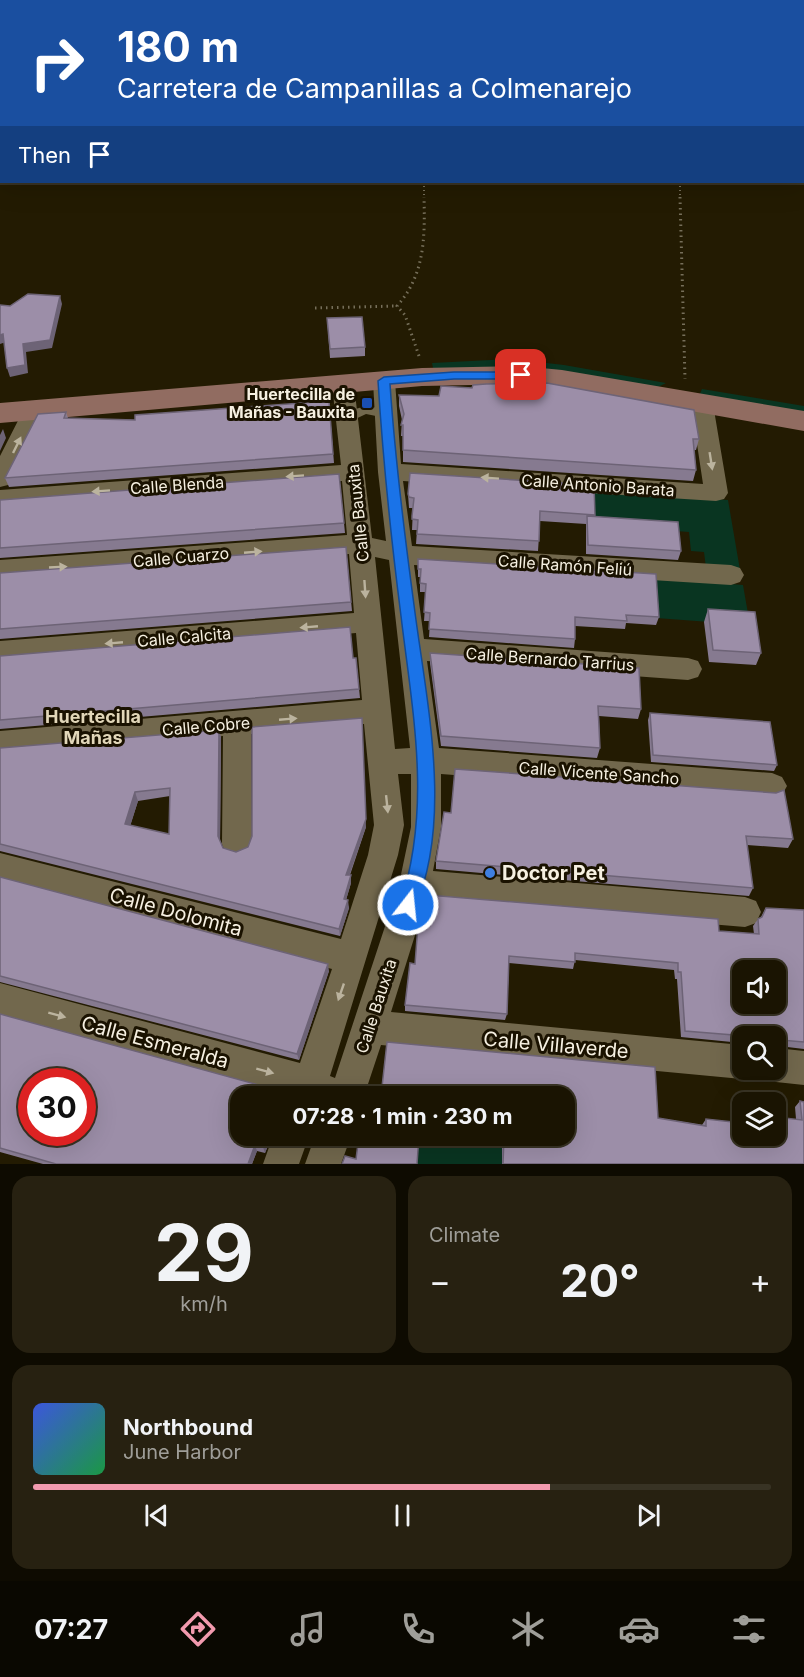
<!DOCTYPE html>
<html lang="en">
<head>
<meta charset="utf-8">
<style>
	body { margin:0; font-family:Inter,sans-serif; background:#272111; color:#f1f3f6; height:100vh; display:flex; flex-direction:column; font-size:22px; white-space:nowrap }
	* { box-sizing:border-box; margin:0 }
	p { font-size:20px; color:#9f9e99 }
	.icon { flex:none; width:33px; height:33px; fill:none; stroke:currentColor; stroke-width:2; stroke-linecap:round; stroke-linejoin:round }
	.map { position:relative; height:1164px; overflow:hidden }
	.details { display:flex; flex-direction:column; gap:12px; padding:12px; background:#0e0b01; flex:1 }
	.details>* { flex:none }
	.banner { position:absolute; left:0px; top:0px; width:804px; height:183px; box-shadow:0 6px 24px #0002,0 0 0 2px #383324; background:#1a4fa0; color:#fff; overflow:hidden }
	.buttons { position:absolute; left:732px; top:960px; display:grid; gap:12px }
	.buttons a { display:grid; place-items:center; width:54px; height:54px; border-radius:12px; background:#1a1402; box-shadow:0 6px 24px #0002,0 0 0 2px #383324; font-size:30px }
	.speed { position:absolute; left:18px; top:1068px; display:flex; gap:12px; font-size:30px; font-weight:700; text-align:center }
	.speed>* { display:grid; place-content:center; width:78px; height:78px; border-radius:50%; background:#1a1402; box-shadow:0 6px 24px #0002,0 0 0 2px #383324; line-height:1 }
	.speed .limit { border:9px solid #d22; background:#fff; color:#111 }
	.pin { position:absolute; display:grid; place-items:center; width:51px; height:51px; color:#fff; margin:-26px; border-radius:12px; box-shadow:0 3px 9px #0006 }
	.me { position:absolute; width:66px; margin:-33px; rotate:16deg; stroke-linejoin:round; filter:drop-shadow(0 0 4px #0008) }
	.turn { display:flex; align-items:center; gap:21px; height:126px; padding:0 18px; font-size:27px }
	.turn .icon { width:78px; height:78px; stroke-width:2.5 }
	.turn b { display:block; font-size:42px; line-height:51px }
	.then { display:flex; align-items:center; height:57px; padding:0 18px; background:#0003; gap:12px; font-size:22px }
	.big { font-size:45px; font-weight:700; line-height:1.1 }
	.details .widget { flex:1; display:flex; flex-direction:column; justify-content:center; gap:9px; min-width:0; padding:0 21px; border-radius:18px; background:#272111 }
	.details .dial { align-items:center; gap:0 }
	.dial b { font-size:78px; line-height:1 }
	.song { display:flex; align-items:center; gap:18px }
	.cover { width:72px; height:72px; border-radius:9px; background:linear-gradient(135deg,hsl(230 70% 55%),hsl(140 70% 35%)) }
	.played { height:6px; border-radius:3px; background:linear-gradient(90deg,#f29aae 70%,#383324 70%) }
	.keys { display:flex; justify-content:space-around; direction:ltr }
	.heat { display:flex; justify-content:space-between; align-items:center; font-size:33px; direction:ltr }
	.details .tiles { flex:1; display:grid; gap:12px; grid-template-columns:1fr 1fr }
	.widget:last-child { grid-column:span 2 }
	.trip { position:absolute; left:230px; top:1086px; width:345px; height:60px; border-radius:18px; background:#1a1402; box-shadow:0 6px 24px #0002,0 0 0 2px #383324; font-weight:700; line-height:60px; text-align:center }
	.dock { display:flex; height:96px; justify-content:space-around; align-items:center; background:#0a0801; color:#9f9e99 }
	.dock .icon { width:42px; height:42px }
	.dock .current { color:#f29aae }
	.dock b { font-size:27px; color:#f1f3f6 }
	.map>svg:first-child { display:block }
</style>
</head>
<body>
<div class="map">
<svg width="804" height="1164" viewBox="0 0 804 1164">
	<rect width="100%" height="100%" fill="#231b02"/>
	<!-- green -->
	<path fill="#093521" d="M512,359l52,6 102,18 -10,5 -223,-20 -1,-5z
		M702,389l102,17v7l-105,-17z
		M592,491l136,9 12,70 -34,-2 -2,-16 -13,-1 -2,-19 -95,-7z
		M653,578l90,7 7,40 -94,-7z
		M419,1136h83v28h-86z"/>
	<g fill="none" stroke-linecap="round" stroke-linejoin="round">
		<!-- path-far1 -->
		<path stroke="#766f5a" stroke-width="2" stroke-dasharray="1 3" stroke-linecap="butt" d="M0,114l2,-2
			M424,182v16
			M680,182v16"/>
		<!-- path -->
		<path stroke="#766f5a" stroke-width="3" stroke-dasharray="1.5 4" stroke-linecap="butt" d="M680,197l5,182
			M315,308l82,-2
			M419,356l-14,-41 -8,-9c28,-31 28,-69 27,-109"/>
		<!-- lane -->
		<path fill="#72684d" fill-rule="evenodd" d="M366,406l19,3 7,5 -6,4 -20,-4 -19,9 -6,-4 11,-9z"/>
		<!-- street -->
		<path fill="#72684d" fill-rule="evenodd" d="M384,374l8,2 3,5 6,83 302,20 -12,-80 3,-5 8,-2 8,2 3,5 15,89 -4,6 -8,2 -313,-20 9,65 319,19 9,3 4,7 -4,7 -9,3 -317,-20 10,74 264,19 10,3 4,8 -4,8 -10,3 -261,-19 12,87 333,25 10,4 5,9 -5,9 -10,4 -331,-25v53l-8,44 312,26 11,4 5,11 -5,11 -11,4 -319,-27 -35,112 351,33v25h14l-2,4 -12,5 -361,-34 -17,51h-75l-289,-79v-34l300,80 32,-94 -332,-88v-28l341,86 27,-84 6,-30 -10,-101 -113,10 1,110 -4,10 -11,4 -11,-4 -4,-10 1,-108 -223,19v-24l362,-31 -6,-67 -356,30v-22l354,-28 -5,-59 -349,26v-20l347,-25 -5,-54 -342,27v-18l341,-25 -9,-80 3,-5 8,-2 8,2 3,5 18,153 14,3 -8,-69 -5,-91 3,-5zM375,557l14,3 21,188 -15,1zM398,774h13v53l-12,57 -64,194 -5,-2 68,-221 6,-30z
			M33,405l8,2 3,5 -32,67 -4,6 -8,2v-31l25,-49z
			M776,1048l28,3v34l-28,-3 -12,-5 -4,-7h16z
			M273,1136h36l-10,28h-36z
			M315,1136h36l-10,28h-36z"/>
		<!-- secondary -->
		<path fill="#916c61" fill-rule="evenodd" d="M521,366l41,4 242,41v20l-242,-43 -41,-4 -99,2 -422,37v-20l422,-35z"/>
	</g>
	<!-- wall -->
	<path fill="#867a90" fill-rule="evenodd" d="M327,318l38,29v9l-35,2z
		M399,395l300,44 -3,11h-2l2,20 -3,11 -290,-19v-26h-2l1,-16 -3,-14z
		M329,401l5,62 -325,24 -4,-9 61,-66 2,6 67,2z
		M408,494l187,21v1l86,35 -3,9 -92,-6v-30l-46,-3 -2,30 -122,-7 1,-14h-5l1,-22h-4z
		M0,500l344,23 1,10 -345,25z
		M346,547l6,64 -352,28v-66z
		M418,559l241,58 -3,8 -30,-2 -1,6 -50,-3v13l-1,9 -145,-11 1,-16h-6l2,-29h-6v-15h-2z
		M708,609l53,44 -5,12 -47,-3 -5,-40z
		M430,653l211,56 -3,10 -39,-3 1,32 -3,10 -156,-12 -11,-83z
		M0,656l356,2 4,40 -360,31z
		M650,713l127,52 -3,6 -123,-9 -3,-42z
		M219,730l2,8 -1,103 3,7 13,4 130,-25 -16,48 1,8 -5,17 3,8 -9,28 -340,-85v-103zM170,796l-1,38 -39,-8 8,-25z
		M451,813l342,26 -5,9 -41,-3 6,43 -4,8 -313,-27v-8z
		M0,877l329,94 -30,89 -299,-78z
		M766,908l38,2v139l-25,-3 -3,4v-14h-34v8v-1l-61,-6 -4,-58h-2l-1,-9 -99,-10 -2,9 -64,-6 -2,51 -2,6 -100,-9v-6l10,-41 304,-33 35,3 -1,-8 5,-7 3,-2z
		M0,1014l278,81v1h-38l32,40 -7,17 -8,-2 -5,13h-209l-43,-12z
		M800,1101l4,1v62h-302v-28h62l94,-18 44,7 4,-6 36,17 54,-17 -1,-12z"/>
	<!-- shaded-wall -->
	<path fill="#6d6376" d="M60,296l2,8 -10,44 -26,4 2,21 -18,4 -3,-9 16,-24z
		M3,334l3,8 -6,2v-9z
		M3,429l3,9 -6,13v-16z
		M362,718l4,109 -19,55 -1,-7z
		M219,730l2,8 -1,106 -2,-8z
		M135,792l3,9 -10,32 -3,-9z
		M351,875v8l-7,24v-8z
		M348,900l1,8 -9,28 -1,-7z
		M328,964l1,7 -30,89 -2,-6z
		M268,1136h4l-7,17 -2,-6z
		M255,1145l2,6 -5,13h-4z"/>
	<!-- building -->
	<path fill="#9c8ea8" stroke="#6d6376" stroke-width="1.5" fill-rule="evenodd" d="M802,30h2v97h-2z
		M28,294l32,2 -10,44 -27,4 2,21 -18,3 -4,-34 -3,1v-30l10,1z
		M362,317l3,30 -35,2 -3,-31z
		M547,383l147,27 5,29h-6l3,31 -293,-20v-25h-2l3,-11 -5,-19 40,1 2,-10 31,2 1,-3 13,-1z
		M329,401l4,53 -328,24 33,-64 28,-2 -2,6 71,2v-5z
		M410,473l184,12 1,30 -55,-4 -1,30 -122,-7 1,-14 -6,-1v-3l2,-18 -5,-1 -1,-3z
		M339,474l5,49 -344,25v-48z
		M587,516l91,6 3,29 -93,-6z
		M346,547l5,55 -351,27v-56z
		M418,559l238,15 3,43 -33,-2 1,6 -52,-4v22l-146,-10 1,-16 -6,-1 2,-28 -6,-1 1,-14h-3z
		M708,609l47,3 6,41 -48,-3z
		M350,627l3,31h3l3,31 -359,31v-64z
		M430,653l209,15 2,41 -43,-3 2,42 -159,-12z
		M650,713l120,9 7,43 -124,-10z
		M362,718l4,101 -20,56h5l-7,24 4,1 -9,29 -339,-85v-96l219,-18 -1,106 5,12 13,4 12,-5 4,-11v-109zM170,788l-1,46 -44,-10 10,-32z
		M455,769l321,24 8,-3 9,49 -47,-3 7,52 -317,-27 8,-49 7,1z
		M0,877l328,87 -31,90 -297,-78z
		M428,895l290,24 1,12 40,3 -1,-15 4,-2 4,-9 38,2v132l-23,-2 -2,6h-3v-10h-30l-61,-5 -4,-59h-3v-9l-103,-10v9l-66,-6 -2,58 -102,-9 5,-42 5,1 3,-39zM742,970h34v34h-34z
		M0,1014l277,76 -2,6h-35v40h28l-5,11 -8,-2 -7,19h-192l-56,-16zM32,1082h50v50h-50z
		M387,1042l268,25 3,51 48,8v-7l36,4v13h34v-19l26,3 -2,-19 4,1v62h-301l1,-28h60v-40h-183z
		M359,1136h60l-2,28h-75l3,-8 11,3z"/>
	<!-- one-way arrows -->
	<defs><path id="oneway-solid" d="M-6-.8H1V-3.2L6.5 0L1 3.2V.8H-6Z" transform="scale(1.5)"/></defs>
	<g fill="#bbb39e">
		<use href="#oneway-solid" transform="translate(17 445) rotate(-64)"/>
		<use href="#oneway-solid" transform="translate(711 461) rotate(81)"/>
		<use href="#oneway-solid" transform="translate(295 476) rotate(176)"/>
		<use href="#oneway-solid" transform="translate(490 478) rotate(-176)"/>
		<use href="#oneway-solid" transform="translate(101 491) rotate(176)"/>
		<use href="#oneway-solid" transform="translate(253 552) rotate(-5)"/>
		<use href="#oneway-solid" transform="translate(58 567) rotate(-3)"/>
		<use href="#oneway-solid" transform="translate(365 589) rotate(86)"/>
		<use href="#oneway-solid" transform="translate(309 627) rotate(175)"/>
		<use href="#oneway-solid" transform="translate(114 643) rotate(175)"/>
		<use href="#oneway-solid" transform="translate(288 719) rotate(-5)"/>
		<use href="#oneway-solid" transform="translate(387 804) rotate(84)"/>
		<use href="#oneway-solid" transform="translate(341 992) rotate(109)"/>
		<use href="#oneway-solid" transform="translate(57 1015) rotate(15)"/>
		<use href="#oneway-solid" transform="translate(265 1071) rotate(15)"/>
	</g>
	<!-- route -->
	<path fill="#1a73e8" stroke="#114b97" stroke-width="1.5" d="M454,372h67l6,3 -6,4h-67l-64,5c5,74 14,147 24,221 12,95 40,215 0,305l-6,3 -6,-3 -2,-5c32,-98 13,-189 1,-289 -10,-78 -18,-156 -23,-235l6,-4z"/>
	<!-- markers -->
	<rect fill="#1a4fb4" stroke="#1a1200" stroke-width="2" x="361" y="397" width="12" height="12" rx="3"/>
	<circle fill="#3f7fe0" stroke="#1a1200" stroke-width="2" cx="490" cy="873" r="6"/>
	<g text-anchor="middle" dominant-baseline="central" stroke-width="6" stroke-linejoin="round" paint-order="stroke">
		<!-- poi labels -->
		<g font-size="16" font-weight="bold" fill="#f6f0e1" stroke="#1a1200" text-anchor="end">
			<text x="355" y="394">Huertecilla de<tspan x="355" dy="18">Mañas - Bauxita</tspan></text>
		</g>
		<!-- street labels -->
		<g font-size="16" fill="#f6f0e1" stroke="#1a1200">
			<text transform="translate(177 485) rotate(-4)">Calle Blenda</text>
			<text transform="translate(598 485) rotate(4)">Calle Antonio Barata</text>
			<text transform="translate(358 513) rotate(-96)">Calle Bauxita</text>
			<text transform="translate(181 557) rotate(-5)">Calle Cuarzo</text>
			<text transform="translate(565 565) rotate(4)">Calle Ramón Feliú</text>
			<text transform="translate(184 637) rotate(-5)">Calle Calcita</text>
			<text transform="translate(550 659) rotate(4)">Calle Bernardo Tarrius</text>
			<text transform="translate(206 726) rotate(-5)">Calle Cobre</text>
			<text transform="translate(599 773) rotate(4)">Calle Vicente Sancho</text>
			<text transform="translate(376 1006) rotate(-72)">Calle Bauxita</text>
		</g>
		<!-- neighbourhood labels -->
		<g font-size="18" font-weight="bold" fill="#e2d7b9" stroke="#1a1200">
			<text x="93" y="716">Huertecilla<tspan x="93" dy="21">Mañas</tspan></text>
		</g>
		<!-- near-poi labels -->
		<g font-size="20" font-weight="bold" fill="#f6f0e1" stroke="#1a1200" text-anchor="start">
			<text x="502" y="873">Doctor Pet</text>
		</g>
		<!-- near-street labels -->
		<g font-size="20" fill="#f6f0e1" stroke="#1a1200">
			<text transform="translate(176 912) rotate(15)">Calle Dolomita</text>
			<text transform="translate(155 1042) rotate(15)">Calle Esmeralda</text>
			<text transform="translate(556 1045) rotate(5)">Calle Villaverde</text>
		</g>
	</g>
</svg>
<div class="buttons">
<a><svg class="icon" aria-label="sound" viewBox="0 0 24 24"><path d="M4 9h4l5-4v14l-5-4H4zM17 9q2 3 0 6"/></svg></a>
<a><svg class="icon" aria-label="search" viewBox="0 0 24 24"><circle cx="10" cy="10" r="6"/><path d="M15 15l6 6"/></svg></a>
<a><svg class="icon" aria-label="layers" viewBox="0 0 24 24"><path d="M12 4l9 5-9 5-9-5zM3 14l9 5 9-5"/></svg></a>
</div>
<div class="speed"><div class="limit">30</div></div>
<div class="pin" style="left:521px;top:375px;background:#d93025"><svg class="icon" aria-label="arrive" viewBox="0 0 24 24"><path d="M6 21V4h12l-3 4 3 4H6"/></svg></div>
<svg class="me" style="left:408px;top:905px" viewBox="-20 -20 40 40"><circle r="17" fill="#1a73e8" stroke="#fff" stroke-width="3"/><path d="M0-11L8 9 0 5-8 9z" fill="#fff"/></svg>
<div class="trip">07:28 · 1 min · 230 m</div>
<div class="banner">
<div class="turn"><svg class="icon" aria-label="right" viewBox="0 0 24 24"><path d="M7 20v-9h11M14 6l5 5-5 5"/></svg><div><b>180 m</b>Carretera de Campanillas a Colmenarejo</div></div>
<div class="then">Then<svg class="icon" aria-label="arrive" viewBox="0 0 24 24"><path d="M6 21V4h12l-3 4 3 4H6"/></svg></div>
</div>
</div>
<section class="details">
<div class="tiles">
<div class="widget dial"><b>29</b><p>km/h</p></div>
<div class="widget"><p>Climate</p>
<div class="heat"><a>−</a><b class="big">20°</b><a>+</a></div>
</div>
<div class="widget">
<div class="song"><i class="cover"></i><div><b>Northbound</b><p>June Harbor</p></div></div>
<div class="played"></div>
<div class="keys"><svg class="icon" aria-label="previous" viewBox="0 0 24 24"><path d="M18 5L8 12l10 7zM5 5v14"/></svg><svg class="icon" aria-label="pause" viewBox="0 0 24 24"><path d="M8 5v14M16 5v14"/></svg><svg class="icon" aria-label="next" viewBox="0 0 24 24"><path d="M6 5l10 7-10 7zM19 5v14"/></svg></div>
</div>
</div>
</section>
<nav class="dock">
<b>07:27</b>
<svg class="icon current" aria-label="directions" viewBox="0 0 24 24"><path d="M12 3l9 9-9 9-9-9zM9 14v-3h6M13 9l2 2-2 2"/></svg>
<svg class="icon" aria-label="music" viewBox="0 0 24 24"><path d="M9 18V5l10-2v13"/><circle cx="6" cy="18" r="3"/><circle cx="16" cy="16" r="3"/></svg>
<svg class="icon" aria-label="phone" viewBox="0 0 24 24"><path d="M5 4h4l2 5-3 2q2 4 5 5l2-3 5 2v4C11 20 4 13 5 4z"/></svg>
<svg class="icon" aria-label="climate" viewBox="0 0 24 24"><path d="M12 3v18M4 7l16 10M4 17L20 7"/></svg>
<svg class="icon" aria-label="car" viewBox="0 0 24 24"><path d="M5 17H2v-5l4-1 3-4h7l3 4 3 1v5h-3M9 17h6M6 11h13"/><circle cx="7" cy="17" r="2"/><circle cx="17" cy="17" r="2"/></svg>
<svg class="icon" aria-label="filters" viewBox="0 0 24 24"><path d="M4 7h16M4 17h16"/><circle cx="9" cy="7" r="2"/><circle cx="15" cy="17" r="2"/></svg>
</nav>
</body>
</html>
